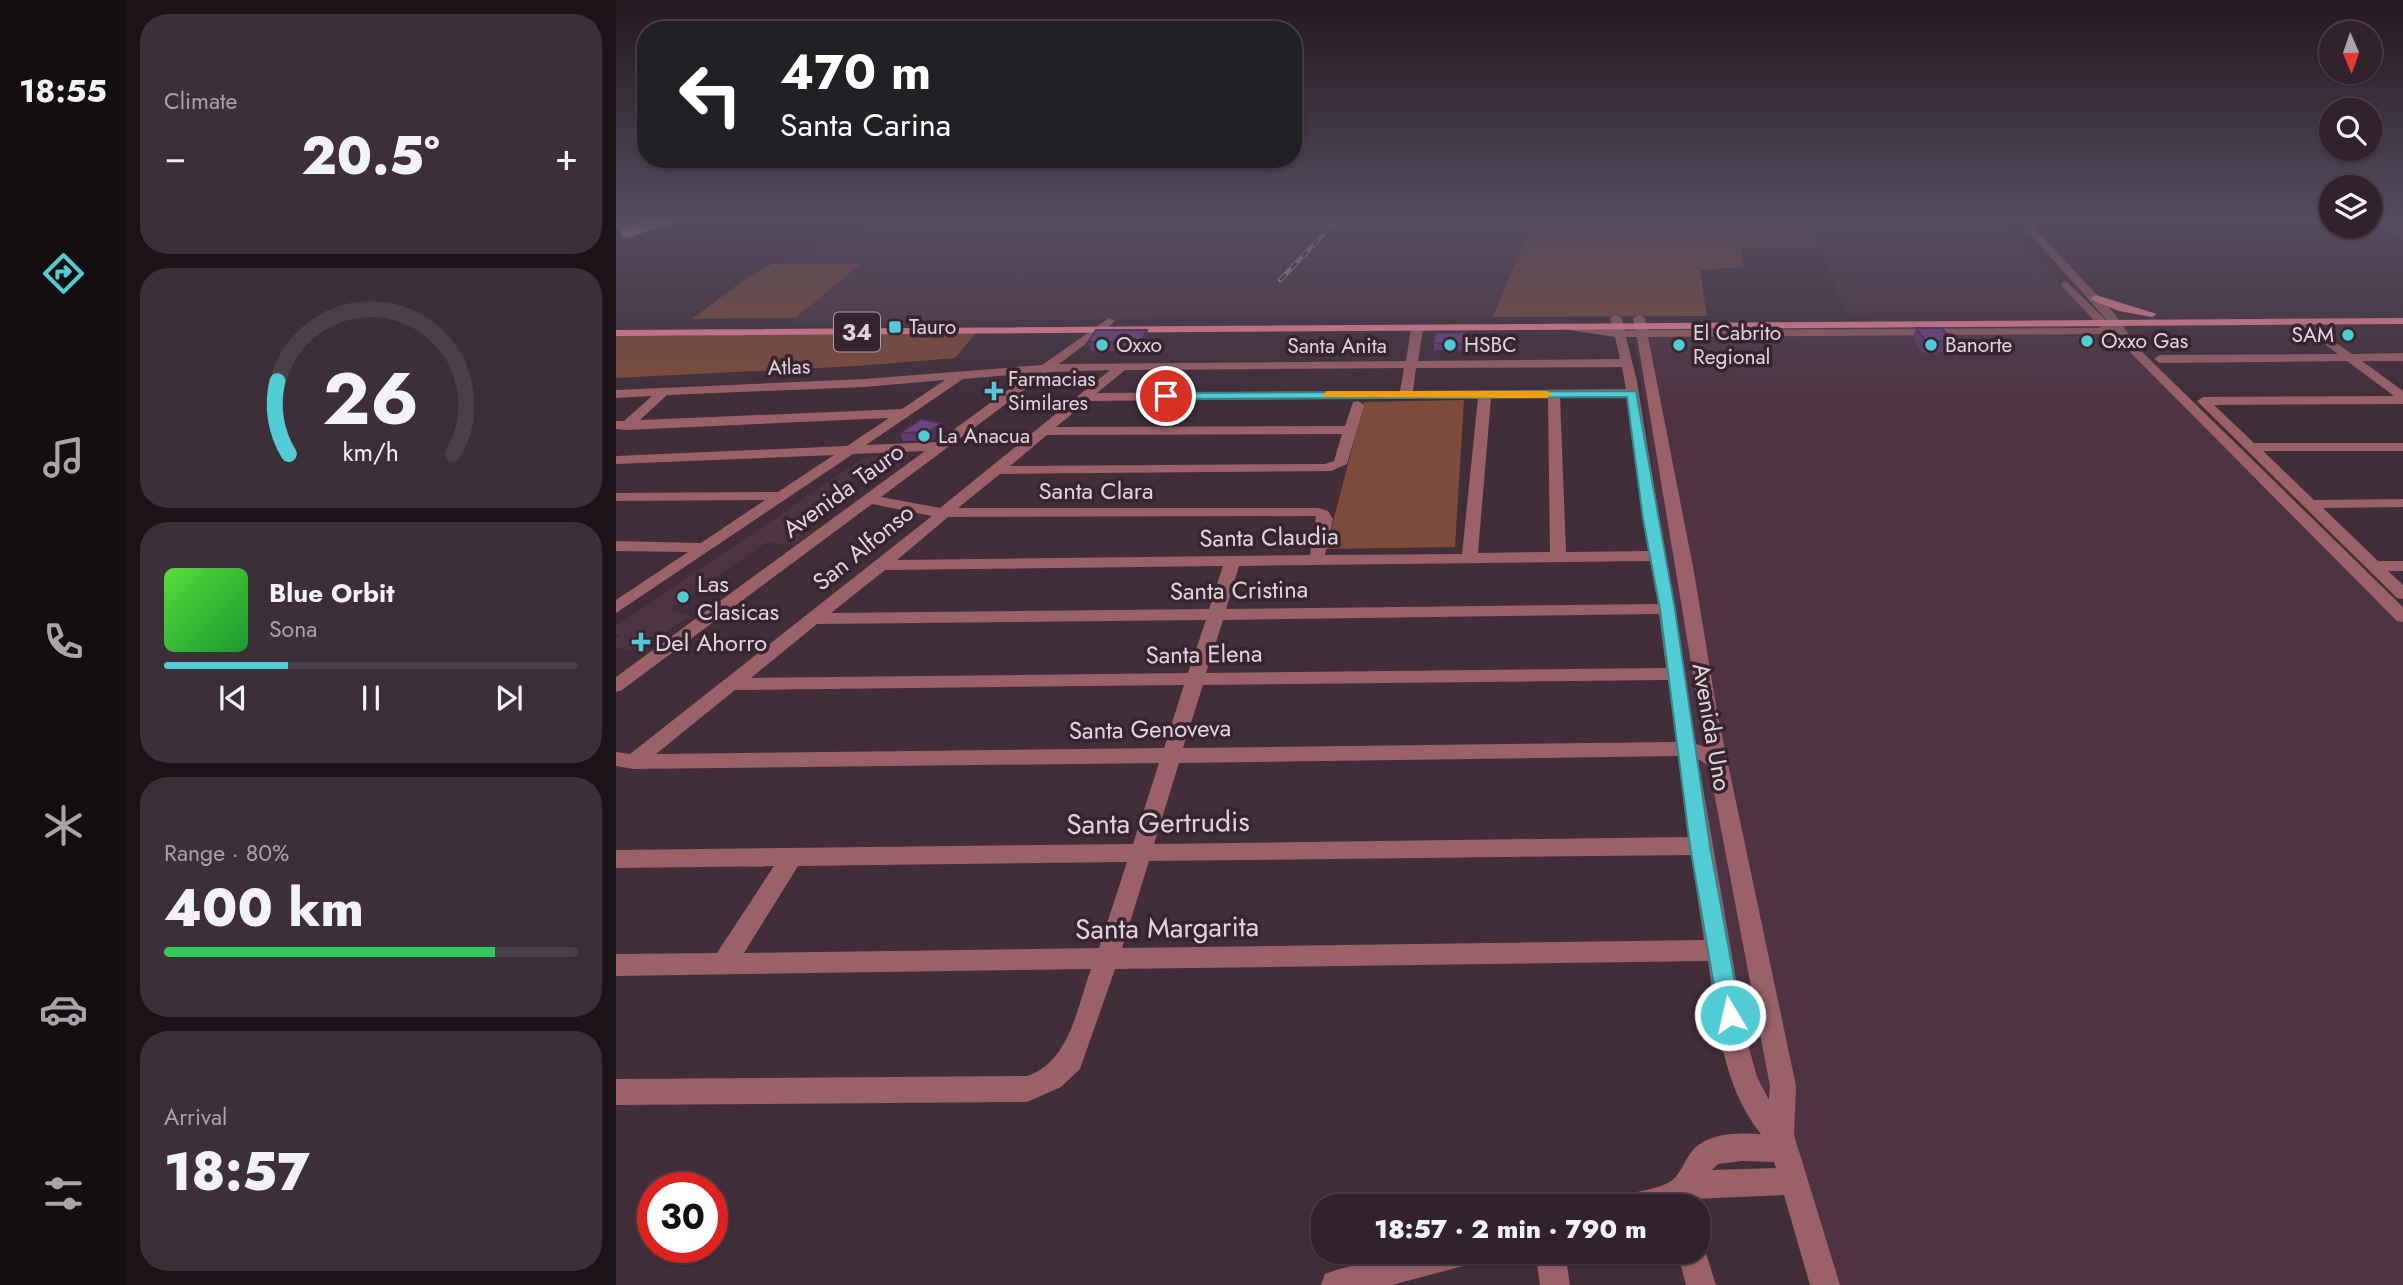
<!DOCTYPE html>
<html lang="en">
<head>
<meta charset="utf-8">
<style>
	body { margin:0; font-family:Jost,sans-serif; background:#3d2f37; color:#f1f3f6; height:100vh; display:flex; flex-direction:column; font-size:26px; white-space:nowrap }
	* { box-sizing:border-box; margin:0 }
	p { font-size:23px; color:#a8a4a9 }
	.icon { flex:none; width:38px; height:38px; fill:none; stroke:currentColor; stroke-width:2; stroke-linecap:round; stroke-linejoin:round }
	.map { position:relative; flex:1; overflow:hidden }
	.side { display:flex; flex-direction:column; gap:14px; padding:14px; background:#1b1318; width:490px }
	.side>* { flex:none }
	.top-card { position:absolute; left:21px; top:21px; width:665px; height:147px; border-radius:28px; box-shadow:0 2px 5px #0004,0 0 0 2px #4c3f47; background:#202124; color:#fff; overflow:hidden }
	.needle { width:46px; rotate:178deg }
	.controls { position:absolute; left:1703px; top:21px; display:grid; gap:14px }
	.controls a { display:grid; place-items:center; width:63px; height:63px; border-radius:50%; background:#31222b; box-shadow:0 2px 5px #0004,0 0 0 2px #4c3f47; font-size:35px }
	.speed { position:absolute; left:21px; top:1172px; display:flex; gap:14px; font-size:35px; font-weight:700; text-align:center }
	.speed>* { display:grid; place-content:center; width:91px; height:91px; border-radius:50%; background:#31222b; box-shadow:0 2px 5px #0004,0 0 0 2px #4c3f47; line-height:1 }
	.speed .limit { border:10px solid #d22; background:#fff; color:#111 }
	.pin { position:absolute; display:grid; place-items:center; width:60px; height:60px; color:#fff; margin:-30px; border:4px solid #fff; border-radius:50%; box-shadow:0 2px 7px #0007 }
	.me { position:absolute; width:77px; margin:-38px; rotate:351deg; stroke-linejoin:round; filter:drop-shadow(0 0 5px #0008) }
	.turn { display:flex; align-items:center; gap:24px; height:147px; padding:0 28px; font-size:32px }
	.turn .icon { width:91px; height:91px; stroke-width:2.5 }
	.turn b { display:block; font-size:49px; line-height:60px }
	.big { font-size:52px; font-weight:800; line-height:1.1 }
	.side .widget { flex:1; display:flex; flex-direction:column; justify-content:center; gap:10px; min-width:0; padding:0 24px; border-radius:28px; background:#3d2f37 }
	.side .dial { align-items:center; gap:0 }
	.dial svg { height:182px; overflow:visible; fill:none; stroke:#4c3f47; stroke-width:7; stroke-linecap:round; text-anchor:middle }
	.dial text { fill:#f1f3f6; stroke:none }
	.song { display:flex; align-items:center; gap:21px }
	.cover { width:84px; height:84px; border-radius:10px; background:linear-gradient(135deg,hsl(110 70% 55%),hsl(130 70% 35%)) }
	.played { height:7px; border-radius:4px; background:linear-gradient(90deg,#51ccd5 30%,#4c3f47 30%) }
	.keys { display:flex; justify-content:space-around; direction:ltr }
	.heat { display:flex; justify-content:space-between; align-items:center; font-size:38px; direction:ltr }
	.charge { height:10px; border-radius:5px; background:linear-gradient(90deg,#34c759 80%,#4c3f47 0) }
	.trip { position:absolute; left:695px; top:1194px; width:399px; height:70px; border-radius:28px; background:#31222b; box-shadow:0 2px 5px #0004,0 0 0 2px #4c3f47; font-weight:800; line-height:70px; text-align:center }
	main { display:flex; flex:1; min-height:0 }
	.tab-bar { display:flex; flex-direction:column; width:126px; justify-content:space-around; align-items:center; background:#140e11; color:#a8a4a9 }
	.tab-bar .icon { width:49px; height:49px }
	.tab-bar .active { color:#51ccd5 }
	.tab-bar b { font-size:32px; color:#f1f3f6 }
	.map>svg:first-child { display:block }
</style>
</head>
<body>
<main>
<nav class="tab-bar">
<b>18:55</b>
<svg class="icon active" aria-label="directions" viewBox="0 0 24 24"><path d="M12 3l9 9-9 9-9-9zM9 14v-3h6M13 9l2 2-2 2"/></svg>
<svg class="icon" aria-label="music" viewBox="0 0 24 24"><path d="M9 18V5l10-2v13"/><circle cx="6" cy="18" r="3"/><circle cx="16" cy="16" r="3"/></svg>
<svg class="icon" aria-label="phone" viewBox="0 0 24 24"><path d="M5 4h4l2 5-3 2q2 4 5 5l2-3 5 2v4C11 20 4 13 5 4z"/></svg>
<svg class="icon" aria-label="climate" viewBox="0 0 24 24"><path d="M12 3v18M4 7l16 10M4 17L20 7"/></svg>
<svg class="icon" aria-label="car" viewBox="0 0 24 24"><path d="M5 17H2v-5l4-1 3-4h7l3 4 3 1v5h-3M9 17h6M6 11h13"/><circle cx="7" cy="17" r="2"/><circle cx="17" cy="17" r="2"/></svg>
<svg class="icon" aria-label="filters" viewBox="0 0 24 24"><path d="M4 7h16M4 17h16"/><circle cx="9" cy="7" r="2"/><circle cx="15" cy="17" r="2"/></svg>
</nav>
<section class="side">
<div class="widget"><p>Climate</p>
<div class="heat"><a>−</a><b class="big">20.5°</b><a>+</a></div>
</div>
<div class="widget dial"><svg viewBox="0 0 100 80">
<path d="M14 69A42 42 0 1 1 86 69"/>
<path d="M14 69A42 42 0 0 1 9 37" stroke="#51ccd5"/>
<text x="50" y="56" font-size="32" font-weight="700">26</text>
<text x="50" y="72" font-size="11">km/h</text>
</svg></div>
<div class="widget">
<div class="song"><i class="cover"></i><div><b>Blue Orbit</b><p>Sona</p></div></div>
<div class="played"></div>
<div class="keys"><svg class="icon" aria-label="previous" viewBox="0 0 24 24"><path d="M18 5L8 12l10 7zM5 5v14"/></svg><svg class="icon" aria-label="pause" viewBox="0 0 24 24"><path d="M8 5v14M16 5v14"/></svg><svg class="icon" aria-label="next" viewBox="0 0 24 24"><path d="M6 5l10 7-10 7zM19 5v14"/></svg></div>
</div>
<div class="widget"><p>Range · 80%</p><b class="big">400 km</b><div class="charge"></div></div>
<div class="widget"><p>Arrival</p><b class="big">18:57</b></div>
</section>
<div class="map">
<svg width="1787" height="1285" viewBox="0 0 1787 1285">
	<rect width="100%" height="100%" fill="#412e39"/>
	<!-- built -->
	<path fill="#4e3443" d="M271,217h647l-41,100 -702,4 69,-57h-78z
		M1193,217h189l89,94 -242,2z
		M1496,320l291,297v668h-583l-99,-307 -88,-655z
		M294,454l-13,13 -34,4 -78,56 27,5 -18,13 -27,-3 -98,68 21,6 -51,35 -23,-3v-9l5,-3 -5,-1v-9l249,-169z"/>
	<!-- green -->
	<path fill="#7e4b3a" d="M918,217h275l9,31h-78l4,19 -44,3 7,46 -214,1z
		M1754,217h33v22l-33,-18z
		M156,264h89l-66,54 -103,1 56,-42z
		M360,333l-21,25 -99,8 -240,12v-42z
		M848,400l-9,147 -129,2 38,-147z"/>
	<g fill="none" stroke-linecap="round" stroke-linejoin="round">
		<!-- minor -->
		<path fill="#9a6168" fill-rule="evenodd" d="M14,217h13l-27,11v-6z
			M1399,217h9l90,96 25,36 264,258v15l-6,-1 -266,-268 -12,-17 -5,2 -7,-4 -459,3 46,235 23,140 79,374 -2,49 46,150h-30l-26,-90 -91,4 -11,7h-62l4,-10c14,-6 34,-6 47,-15 10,-7 12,-18 19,-27 15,-22 48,-21 71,-20 -39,-48 -44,-115 -53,-173l-593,8 -35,100 -19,18 -34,15 -411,3v-26l411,-3c43,-14 50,-69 64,-107l-475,7v-22l101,-1 57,-87 -158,2v-18l517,-6 26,-81 -526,6 -17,-3v-14l14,2 302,-238 -60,-12 -250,186 -6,2v-15l309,-226 -72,3 -237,159v-13l72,-48 -72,-1v-10l85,2 64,-43 -149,1v-8l162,-1 56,-37 -218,9v-8l231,-10 42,-28 -263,12 -10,-1v-8h8l28,-25 -36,2v-8l248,-11 178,-14 67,-47 6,3 -2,2 -54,41 347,-3 5,-32 6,-3 6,3 -5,32 202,-2 -5,-22 -45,-7 -6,-3 6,-3 43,6 -3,-12 6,-3 6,3 3,13 11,-1 -3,-12 6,-3 6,3 2,12 454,-2 -39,-42 -1,-2 5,-3 47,46zM1010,337h11l68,410 -9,-3 -59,-363zM1006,367l4,22 -213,2 3,-23zM788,368l-4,23 -303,2 28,-23zM494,370l-170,138 -59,-11 168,-125zM415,373l-94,69 -71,3 97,-66zM329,380l-43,29 -262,11 27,-25 197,-8zM932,397l2,155 -72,1 13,-155zM944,397h67l21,154 -82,1zM862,398l-16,156 -137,1 8,-36 -5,-8 -10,-3h-360l42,-34 331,-3 16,-7 17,-59 -6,-4 -5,1 -8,24 -289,1 32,-26zM726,434l-8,27 -9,3 -315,2 37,-31zM700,516l-6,39 -413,5 51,-43zM1034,561l8,43 -432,5 13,-43zM607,566l-14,43 -378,4 54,-43zM1043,614l7,54 -460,5 17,-53zM590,620l-18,53 -437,5 66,-54zM1052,680l8,62 -493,6 20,-63zM568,685l-20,63 -508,6 79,-64zM1062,756l10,81 -534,7 25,-81zM1082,759l11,7 61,320 -1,14 -12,-23 -11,-40zM1075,855l13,85 -582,8 27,-87zM511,862l-28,86 -355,5 54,-87zM1127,1161l31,1 2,6 -64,2 6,-6z
			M1686,319l50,35 51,-1v8h-41l41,30v13l-189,1 40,38h149v8h-140l51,49 89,-1v8l-80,1 55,53h25v10h-15l15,14v14l-6,-1 -200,-197 6,-4 191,-1 -47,-35 -187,2 -6,-4 6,-4 178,-1 -40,-30 -2,-2z
			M1082,1238l4,3 14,44h-30l-9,-34h21z
			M790,1251h72l-5,10 -10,5 -71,19h-71l4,-11 11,-4z
			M919,1251h30l5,34h-30z"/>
		<!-- major -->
		<path fill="#fc899a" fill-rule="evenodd" d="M1480,295l61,19 -5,3 -33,-6 -27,-11 -1,-2z
			M1787,318v6l-1787,12v-6z"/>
		<defs>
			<path id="rail" d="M0,222l97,-5
				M664,280l60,-63"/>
		</defs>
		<!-- rail casing -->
		<use href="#rail" stroke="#beb0b8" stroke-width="4.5"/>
		<!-- rail -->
		<use href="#rail" stroke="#37242f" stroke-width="2.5" stroke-dasharray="8" stroke-linecap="butt"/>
		<!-- highway-bridge -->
		<path stroke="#f1b8be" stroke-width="12" d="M10,232l46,-15"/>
	</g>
	<!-- wall -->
	<path fill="#5f3a6e" d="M1300,328l36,13 -3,11 -26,1 -10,-15z
		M850,332l1,7 -3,11h-30v-7z
		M533,339l-7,12h-51l-3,-9z
		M329,430l-13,10 -29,1 -3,-8z"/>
	<!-- shaded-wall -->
	<path fill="#4d305a" d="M531,330l2,9 -7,12 -2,-9z
		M326,423l3,7 -13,10 -3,-8z"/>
	<!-- building -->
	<path fill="#6e4480" stroke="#4d305a" stroke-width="2" d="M1300,328h26l10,13 -26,1z
		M480,330h51l-7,12h-52z
		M850,332l-2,12 -30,-1 1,-10z
		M305,419l21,4 -13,9 -29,1z"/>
	<!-- sky -->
	<linearGradient id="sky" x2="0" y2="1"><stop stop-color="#24191f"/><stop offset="0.55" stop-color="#544c5f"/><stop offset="1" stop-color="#544c5f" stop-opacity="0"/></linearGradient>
	<rect width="1787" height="397" fill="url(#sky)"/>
	<!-- route -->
	<path fill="#51ccd5" stroke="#35858a" stroke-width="2" d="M1020,391l39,218 35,237 31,169 -3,8 -8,3 -8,-3 -3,-8 -29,-169 -30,-237 -17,-90 -16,-122 -461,2 -6,-3 6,-3z"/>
	<!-- slow -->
	<path fill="#f59e0b" d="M711,391h220l5,3 -5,4 -224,-1 -1,-2z"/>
	<!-- markers -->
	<g fill="#51ccd5" stroke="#37242f" stroke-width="2.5">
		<rect x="272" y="320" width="14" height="14" rx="3.5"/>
		<circle cx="1732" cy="335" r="7"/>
		<circle cx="1471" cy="341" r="7"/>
		<circle cx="486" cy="345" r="7"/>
		<circle cx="834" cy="345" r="7"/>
		<circle cx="1063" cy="345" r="7"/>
		<circle cx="1315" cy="345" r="7"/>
		<path d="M374.5 380.5h7v7h7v7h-7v7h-7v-7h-7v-7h7z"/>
		<circle cx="308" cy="436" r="7"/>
		<circle cx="67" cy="597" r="7"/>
		<path d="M21.5 631.5h7v7h7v7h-7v7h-7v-7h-7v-7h7z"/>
	</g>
	<g text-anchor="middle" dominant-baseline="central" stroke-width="7" stroke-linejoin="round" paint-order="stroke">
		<!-- far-poi labels -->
		<g font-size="21" fill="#e1d5dc" stroke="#37242f" text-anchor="start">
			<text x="293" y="327">Tauro</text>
			<text x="1077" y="333">El Cabrito<tspan x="1077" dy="24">Regional</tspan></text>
			<text x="1718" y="335" text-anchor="end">SAM</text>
			<text x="1485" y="341">Oxxo Gas</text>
			<text x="500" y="345">Oxxo</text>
			<text x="848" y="345">HSBC</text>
			<text x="1329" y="345">Banorte</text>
			<text x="392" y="379">Farmacias<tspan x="392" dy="24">Similares</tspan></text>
			<text x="322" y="436">La Anacua</text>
		</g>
		<!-- far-street labels -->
		<g font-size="21" fill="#e1d5dc" stroke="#37242f">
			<text x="721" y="346">Santa Anita</text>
			<text transform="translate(173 367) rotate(-2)">Atlas</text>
		</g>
		<!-- shield labels -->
		<rect fill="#37242f" stroke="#aea0a8" stroke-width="2" x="218" y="312.5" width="46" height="39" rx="5"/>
		<g font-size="23" font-weight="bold" fill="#e1d5dc">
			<text x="241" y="332">34</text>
		</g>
		<!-- street labels -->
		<g font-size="24" fill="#e1d5dc" stroke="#37242f">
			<text transform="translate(227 490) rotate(-36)">Avenida Tauro</text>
			<text x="480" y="490">Santa Clara</text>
			<text transform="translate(653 537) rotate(-1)">Santa Claudia</text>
			<text transform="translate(247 547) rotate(-39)">San Alfonso</text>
			<text transform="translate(623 590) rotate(-1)">Santa Cristina</text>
			<text transform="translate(588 654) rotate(-1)">Santa Elena</text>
			<text transform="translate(1096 727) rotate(80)">Avenida Uno</text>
			<text transform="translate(534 729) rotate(-1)">Santa Genoveva</text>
		</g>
		<!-- poi labels -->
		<g font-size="24" fill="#e1d5dc" stroke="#37242f" text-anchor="start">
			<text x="81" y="583">Las<tspan x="81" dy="28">Clasicas</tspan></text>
			<text x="39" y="642">Del Ahorro</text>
		</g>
		<!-- near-street labels -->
		<g font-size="28" fill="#e1d5dc" stroke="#37242f">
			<text transform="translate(542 823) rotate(-1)">Santa Gertrudis</text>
			<text transform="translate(551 928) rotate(-1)">Santa Margarita</text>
		</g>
	</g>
</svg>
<div class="controls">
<a><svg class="needle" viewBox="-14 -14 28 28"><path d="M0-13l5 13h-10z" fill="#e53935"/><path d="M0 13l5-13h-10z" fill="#a8a4a9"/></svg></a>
<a><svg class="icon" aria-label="search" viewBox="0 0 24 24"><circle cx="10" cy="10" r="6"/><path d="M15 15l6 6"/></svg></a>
<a><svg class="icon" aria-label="layers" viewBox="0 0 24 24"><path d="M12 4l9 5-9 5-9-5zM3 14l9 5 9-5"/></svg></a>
</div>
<div class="speed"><div class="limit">30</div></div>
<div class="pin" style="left:550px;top:396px;background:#d93025"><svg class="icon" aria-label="arrive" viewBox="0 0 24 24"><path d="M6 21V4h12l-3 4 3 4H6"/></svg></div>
<svg class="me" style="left:1114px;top:1015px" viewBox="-20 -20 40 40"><circle r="17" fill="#51ccd5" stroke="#fff" stroke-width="3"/><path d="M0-11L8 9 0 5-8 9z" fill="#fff"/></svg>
<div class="trip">18:57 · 2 min · 790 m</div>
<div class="top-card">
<div class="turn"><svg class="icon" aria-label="left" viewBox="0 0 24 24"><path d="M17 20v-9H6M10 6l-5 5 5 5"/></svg><div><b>470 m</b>Santa Carina</div></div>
</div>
</div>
</main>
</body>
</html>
